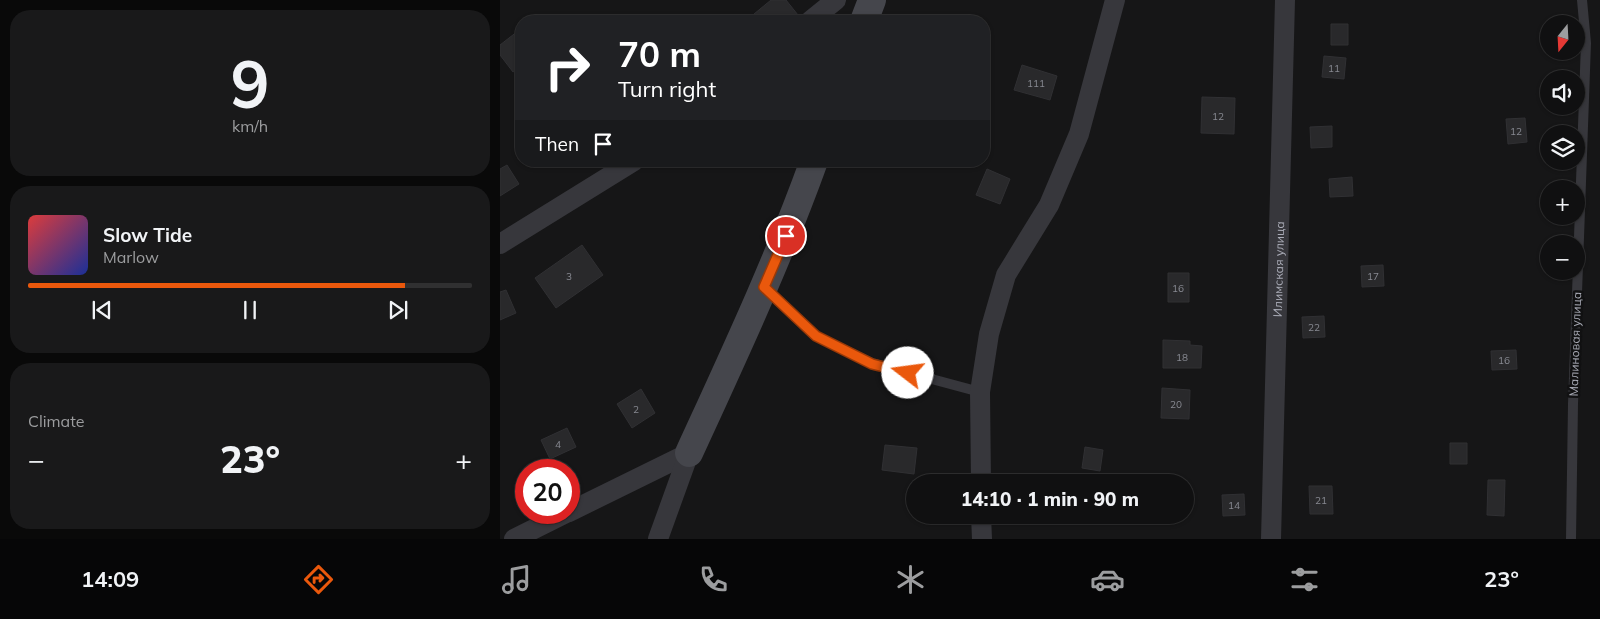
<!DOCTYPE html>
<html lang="en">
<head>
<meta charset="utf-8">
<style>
	body { margin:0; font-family:Mulish,sans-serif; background:#19191a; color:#f1f3f6; height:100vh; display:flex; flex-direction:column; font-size:19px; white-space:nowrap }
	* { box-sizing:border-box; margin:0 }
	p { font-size:16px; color:#9c9d9f }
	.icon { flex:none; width:28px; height:28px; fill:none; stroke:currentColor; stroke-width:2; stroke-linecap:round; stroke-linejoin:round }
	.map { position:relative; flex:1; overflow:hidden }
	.drawer { display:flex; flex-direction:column; gap:10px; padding:10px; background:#090909; width:500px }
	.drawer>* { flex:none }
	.top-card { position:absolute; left:15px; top:15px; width:475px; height:152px; border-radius:20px; box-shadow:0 1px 4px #0004,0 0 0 1px #303031; background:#202124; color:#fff; overflow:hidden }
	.needle { width:32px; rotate:198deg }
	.buttons { position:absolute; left:1040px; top:15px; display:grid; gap:10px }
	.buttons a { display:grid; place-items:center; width:45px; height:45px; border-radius:50%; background:#101011; box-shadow:0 1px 4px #0004,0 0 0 1px #303031; font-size:25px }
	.speed { position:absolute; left:15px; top:459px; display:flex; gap:10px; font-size:25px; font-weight:700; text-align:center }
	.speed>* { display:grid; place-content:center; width:65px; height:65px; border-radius:50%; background:#101011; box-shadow:0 1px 4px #0004,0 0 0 1px #303031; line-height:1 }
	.speed .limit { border:8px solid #d22; background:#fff; color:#111 }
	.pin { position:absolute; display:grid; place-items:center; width:42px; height:42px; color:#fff; margin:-21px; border:2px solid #fff; border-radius:50%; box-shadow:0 1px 5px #0007 }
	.me { position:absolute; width:55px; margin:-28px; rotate:285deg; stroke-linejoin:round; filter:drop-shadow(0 0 4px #0008) }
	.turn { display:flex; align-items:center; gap:18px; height:105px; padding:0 20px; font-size:22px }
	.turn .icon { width:65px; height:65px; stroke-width:2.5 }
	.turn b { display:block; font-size:35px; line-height:42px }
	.then { display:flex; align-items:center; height:48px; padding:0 20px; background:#0003; gap:10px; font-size:19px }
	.big { font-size:38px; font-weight:800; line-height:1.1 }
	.drawer .card { flex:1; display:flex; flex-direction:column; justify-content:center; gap:8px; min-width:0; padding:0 18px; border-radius:20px; background:#19191a }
	.drawer .dial { align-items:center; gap:0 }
	.dial b { font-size:65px; line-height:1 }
	.song { display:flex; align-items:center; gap:15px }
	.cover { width:60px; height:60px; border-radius:8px; background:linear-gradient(135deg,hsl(0 70% 55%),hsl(230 70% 35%)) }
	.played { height:5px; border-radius:2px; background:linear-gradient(90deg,#ea580c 85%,#303031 85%) }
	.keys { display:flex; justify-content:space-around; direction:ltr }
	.heat { display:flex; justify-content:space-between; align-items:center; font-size:28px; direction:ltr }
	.trip { position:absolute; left:406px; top:474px; width:288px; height:50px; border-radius:25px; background:#101011; box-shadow:0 1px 4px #0004,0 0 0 1px #303031; font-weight:800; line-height:50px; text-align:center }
	.menu { display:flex; height:80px; justify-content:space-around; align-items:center; background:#060607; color:#9c9d9f }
	.menu .icon { width:35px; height:35px }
	.menu .active { color:#ea580c }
	.menu b { font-size:22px; color:#f1f3f6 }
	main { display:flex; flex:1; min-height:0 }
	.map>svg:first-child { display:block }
</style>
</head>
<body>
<main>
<section class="drawer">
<div class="card dial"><b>9</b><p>km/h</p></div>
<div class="card">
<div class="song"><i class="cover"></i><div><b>Slow Tide</b><p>Marlow</p></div></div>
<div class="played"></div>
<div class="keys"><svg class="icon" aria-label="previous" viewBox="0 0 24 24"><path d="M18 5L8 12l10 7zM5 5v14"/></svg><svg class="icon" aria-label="pause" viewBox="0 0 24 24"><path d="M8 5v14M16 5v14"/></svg><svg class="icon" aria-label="next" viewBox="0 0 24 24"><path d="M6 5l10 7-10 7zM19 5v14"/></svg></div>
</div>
<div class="card"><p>Climate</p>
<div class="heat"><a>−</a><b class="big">23°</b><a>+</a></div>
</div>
</section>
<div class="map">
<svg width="1100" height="539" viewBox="0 0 1100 539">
	<rect width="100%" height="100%" fill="#161617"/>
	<!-- building -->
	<path fill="#29292b" stroke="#303033" d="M271,0h15l12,15 -8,6h-30l-6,-7z
		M831,24h17v21h-17z
		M18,31l3,5v30l-8,6 -13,-17v-10z
		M824,56l22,2 -2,21 -22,-2z
		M522,65l35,11 -7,24 -36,-10z
		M702,97l33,1 -1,36 -33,-1z
		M1025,118l2,24 -19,2 -2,-25z
		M832,126v21l-21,1 -1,-21z
		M7,165l12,19 -19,12v-27z
		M487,169l23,10 -10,25 -24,-9z
		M852,177l1,19 -23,1 -1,-18z
		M82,245l21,30 -47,33 -21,-30z
		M883,265l1,21 -22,1 -1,-21z
		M668,273h21v29h-21z
		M6,290l10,23 -16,7v-28z
		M824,316l1,21 -22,1 -1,-21z
		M663,340l27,1v4l12,1 -1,22h-38z
		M1016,350l1,19 -25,1 -1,-19z
		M662,388l28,2 -1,29 -28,-1z
		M141,389l14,24 -23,15 -15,-24z
		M67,428l9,19 -26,12 -9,-19z
		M950,443h17v21h-17z
		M385,445l32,3 -3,26 -32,-4z
		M585,447l18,3 -3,21 -18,-3z
		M988,480h17l-1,36 -17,-1z
		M809,486h23l1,28h-23z
		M744,494l1,21 -22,1 -1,-21z"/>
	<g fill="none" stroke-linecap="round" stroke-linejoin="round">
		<!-- lane -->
		<path stroke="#37373c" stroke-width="10" d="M265,288l51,48 56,27 108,29
			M1071,539l2,-135 13,-361 -4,-43"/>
		<!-- street -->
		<g stroke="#37373c" stroke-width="20">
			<path d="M310,21l26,-21"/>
			<path d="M0,244l134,-83"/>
			<path d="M481,482l-1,-90 9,-58 17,-59 43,-70 30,-71 36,-134"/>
			<path d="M69,512l120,-59"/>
			<path d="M481,515l1,24"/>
			<path d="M14,539l54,-27"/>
			<path d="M158,539l31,-86"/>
			<path id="s1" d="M771,539l14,-539"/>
		</g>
		<!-- secondary -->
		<path stroke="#45464c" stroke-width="28" d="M364,21l8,-21
			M189,453c44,-96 89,-192 125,-292"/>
	</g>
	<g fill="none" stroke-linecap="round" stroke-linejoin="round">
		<defs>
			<path id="route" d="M286,236l-22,51 52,49 56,28 36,9"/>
		</defs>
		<!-- route casing -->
		<use href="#route" stroke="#983908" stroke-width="12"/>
		<!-- route -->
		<use href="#route" stroke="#ea580c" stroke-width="9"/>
	</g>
	<g text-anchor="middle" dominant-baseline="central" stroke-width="5" stroke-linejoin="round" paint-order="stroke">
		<!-- number labels -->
		<g font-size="10" fill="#888a92">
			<text x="834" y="68">11</text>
			<text x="536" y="83">111</text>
			<text x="718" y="116">12</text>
			<text x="1016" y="131">12</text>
			<text x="69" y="276">3</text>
			<text x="873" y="276">17</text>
			<text x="678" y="288">16</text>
			<text x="814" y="327">22</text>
			<text x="682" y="357">18</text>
			<text x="1004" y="360">16</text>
			<text x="676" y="404">20</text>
			<text x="136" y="409">2</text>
			<text x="58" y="444">4</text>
			<text x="821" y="500">21</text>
			<text x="734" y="505">14</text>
		</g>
		<!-- street labels -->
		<g font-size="12" fill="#a9abb6" stroke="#111112">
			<text stroke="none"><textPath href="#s1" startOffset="270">Илимская улица</textPath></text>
			<text transform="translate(1075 344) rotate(-88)">Малиновая улица</text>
		</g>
	</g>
</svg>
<div class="buttons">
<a><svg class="needle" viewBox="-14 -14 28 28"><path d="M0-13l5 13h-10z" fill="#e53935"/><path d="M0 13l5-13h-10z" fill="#9c9d9f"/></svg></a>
<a><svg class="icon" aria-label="sound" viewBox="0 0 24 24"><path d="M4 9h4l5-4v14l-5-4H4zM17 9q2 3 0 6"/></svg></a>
<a><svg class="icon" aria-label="layers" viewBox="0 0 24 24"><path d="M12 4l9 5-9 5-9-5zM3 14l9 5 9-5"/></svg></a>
<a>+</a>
<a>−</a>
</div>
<div class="speed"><div class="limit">20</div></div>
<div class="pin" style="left:286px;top:236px;background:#d93025"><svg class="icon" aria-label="arrive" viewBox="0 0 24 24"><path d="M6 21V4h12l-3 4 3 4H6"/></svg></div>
<svg class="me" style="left:408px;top:373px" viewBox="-20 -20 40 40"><circle r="19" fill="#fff"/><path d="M0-13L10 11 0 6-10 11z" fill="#ea580c"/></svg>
<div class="trip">14:10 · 1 min · 90 m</div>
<div class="top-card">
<div class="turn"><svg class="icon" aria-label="right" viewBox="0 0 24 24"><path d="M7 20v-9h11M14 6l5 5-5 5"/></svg><div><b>70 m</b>Turn right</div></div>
<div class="then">Then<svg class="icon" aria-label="arrive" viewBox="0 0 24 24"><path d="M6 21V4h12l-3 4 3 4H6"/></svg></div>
</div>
</div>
</main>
<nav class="menu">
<b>14:09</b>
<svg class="icon active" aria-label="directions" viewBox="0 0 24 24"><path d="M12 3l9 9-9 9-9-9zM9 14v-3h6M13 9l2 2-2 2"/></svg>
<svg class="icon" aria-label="music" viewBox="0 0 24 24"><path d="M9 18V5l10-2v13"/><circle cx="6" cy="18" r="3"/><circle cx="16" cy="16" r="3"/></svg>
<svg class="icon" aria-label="phone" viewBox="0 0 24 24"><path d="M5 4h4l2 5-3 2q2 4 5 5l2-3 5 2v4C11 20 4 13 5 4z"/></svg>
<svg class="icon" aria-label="climate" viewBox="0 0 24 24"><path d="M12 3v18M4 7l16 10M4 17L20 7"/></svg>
<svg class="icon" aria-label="car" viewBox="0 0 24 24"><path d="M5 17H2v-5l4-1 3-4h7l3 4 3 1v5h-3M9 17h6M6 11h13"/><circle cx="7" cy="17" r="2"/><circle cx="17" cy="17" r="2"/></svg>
<svg class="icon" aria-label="filters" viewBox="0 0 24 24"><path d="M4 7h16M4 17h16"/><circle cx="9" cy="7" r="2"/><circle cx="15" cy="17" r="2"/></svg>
<b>23°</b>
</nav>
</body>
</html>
